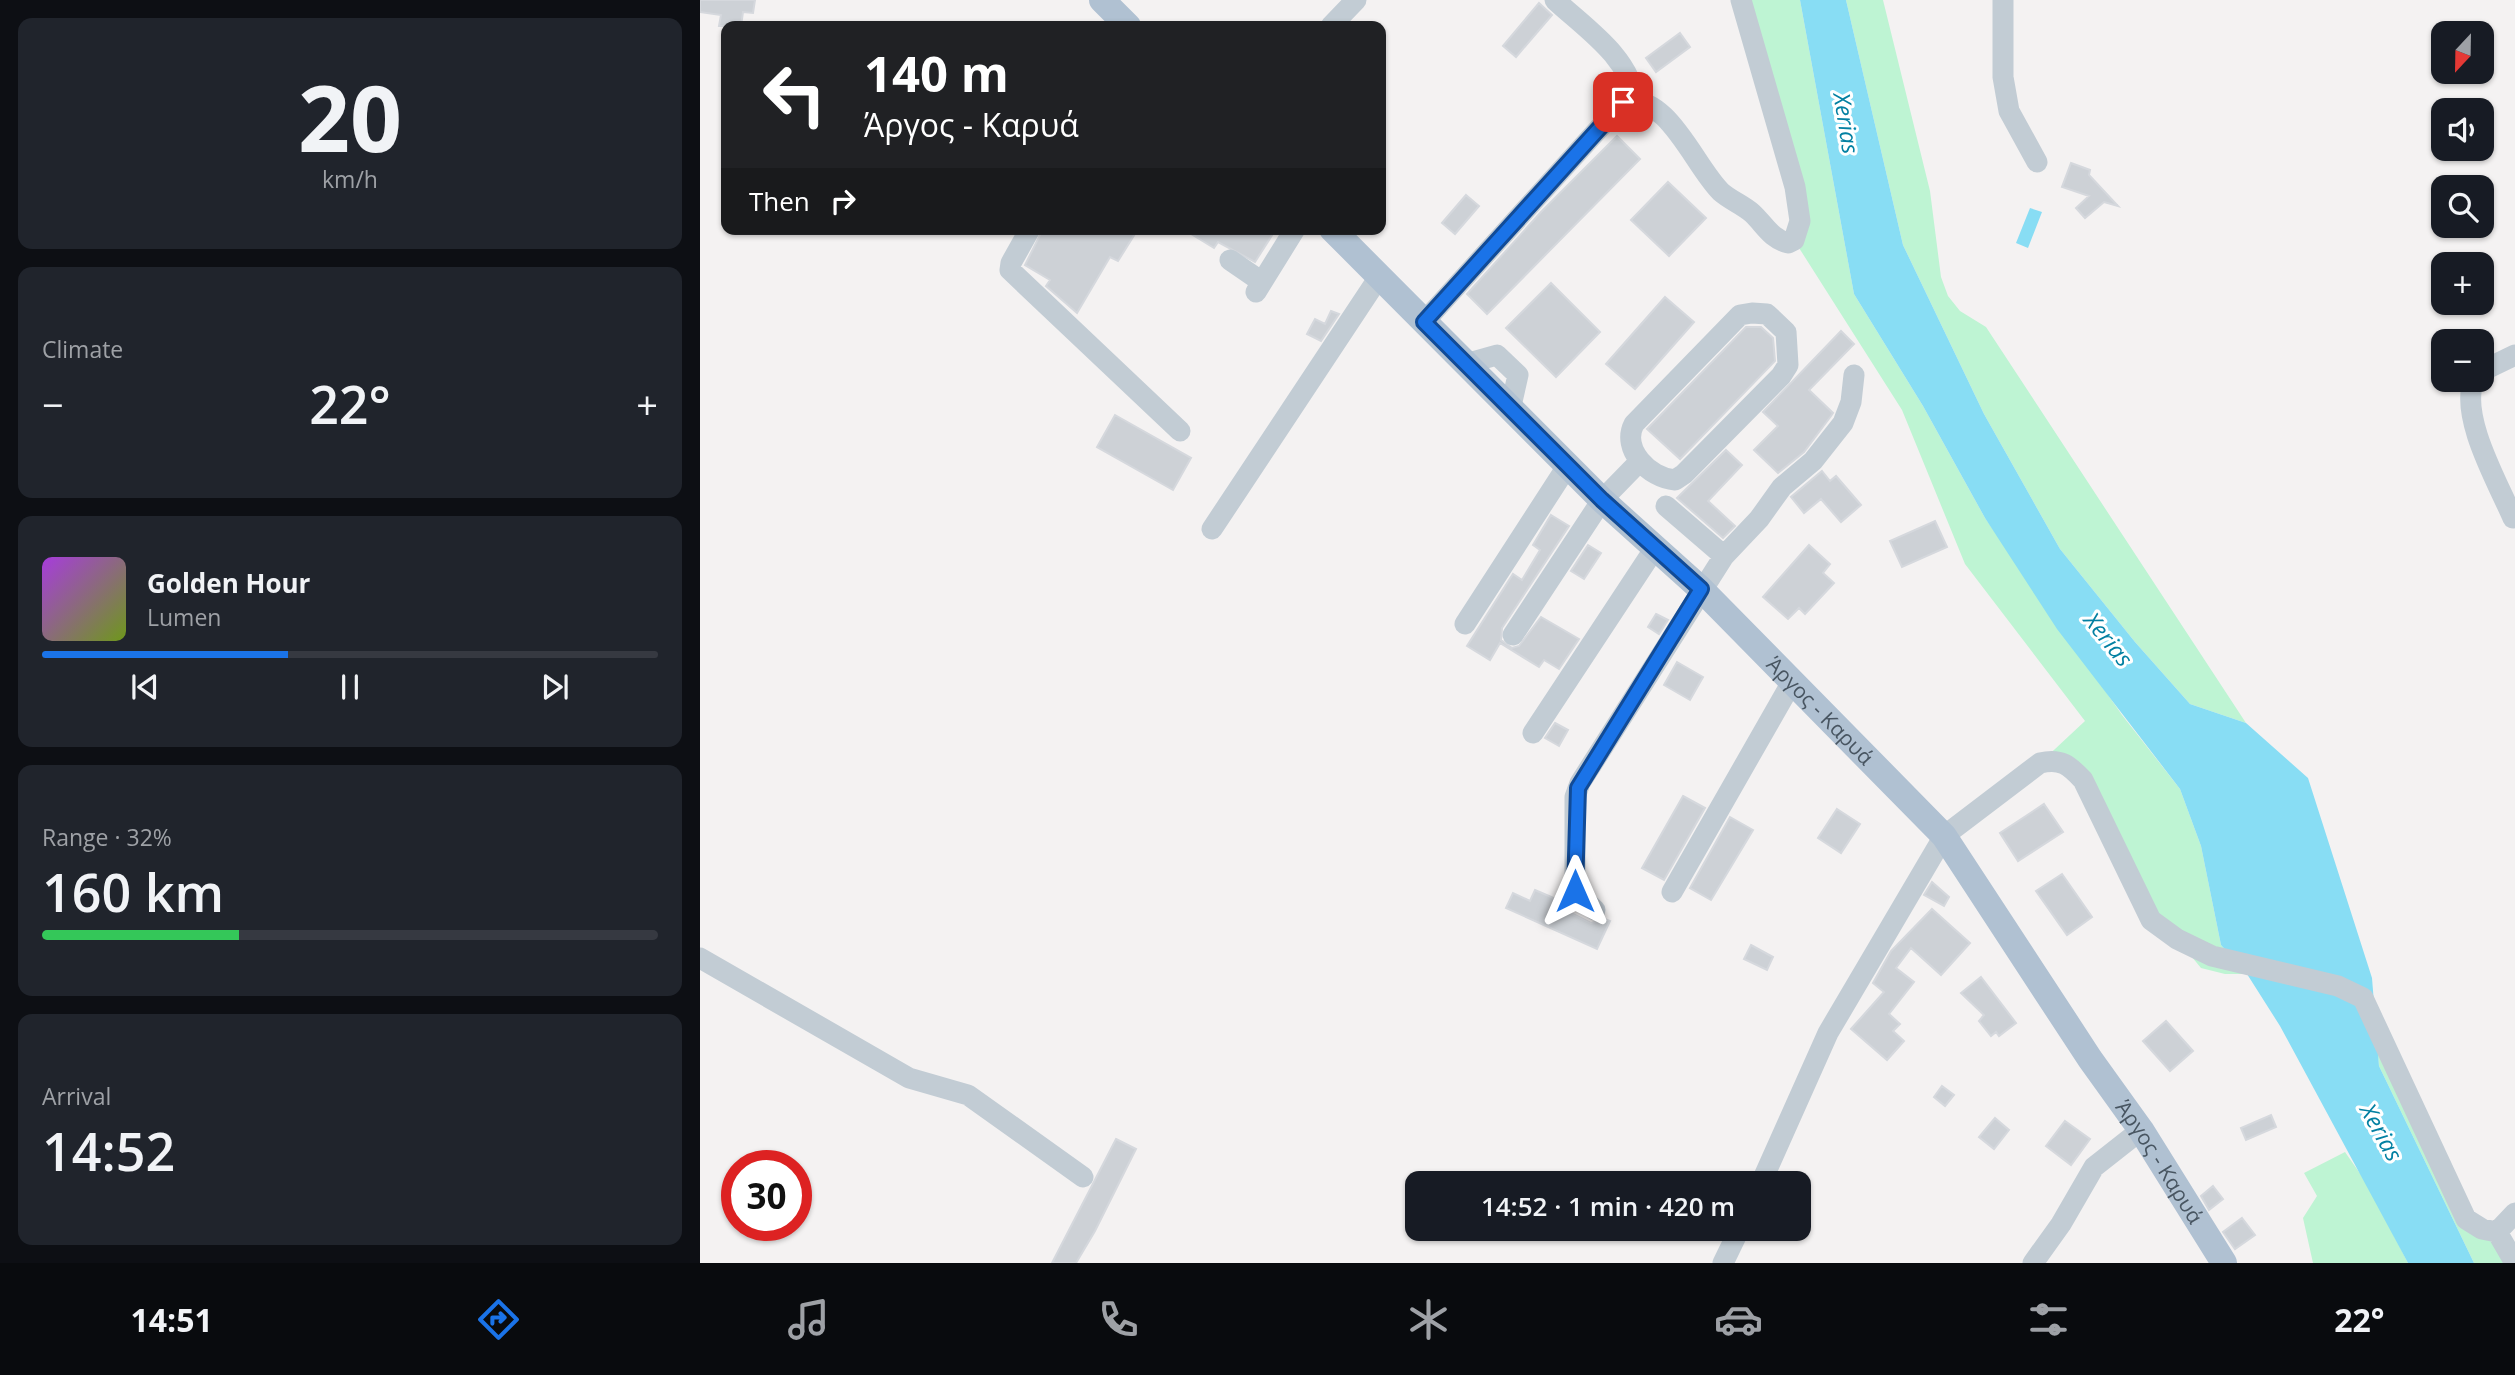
<!DOCTYPE html>
<html lang="en">
<head>
<meta charset="utf-8">
<style>
	body { margin:0; font-family:"Open Sans",sans-serif; background:#20242c; color:#f1f3f6; height:100vh; display:flex; flex-direction:column; font-size:26px; white-space:nowrap }
	* { box-sizing:border-box; margin:0 }
	p { font-size:23px; color:#9ea1a6 }
	.icon { flex:none; width:38px; height:38px; fill:none; stroke:currentColor; stroke-width:2; stroke-linecap:round; stroke-linejoin:round }
	.map { position:relative; flex:1; overflow:hidden }
	.sheet { display:flex; flex-direction:column; gap:18px; padding:18px; background:#0d0f14; width:700px }
	.sheet>* { flex:none }
	.top-card { position:absolute; left:21px; top:21px; width:665px; height:214px; border-radius:14px; box-shadow:0 2px 5px #0004; background:#202124; color:#fff; overflow:hidden }
	.needle { width:46px; rotate:202deg }
	.fabs { position:absolute; left:1731px; top:21px; display:grid; gap:14px }
	.fabs a { display:grid; place-items:center; width:63px; height:63px; border-radius:14px; background:#171b24; box-shadow:0 2px 5px #0004; font-size:35px }
	.speed { position:absolute; left:21px; top:1150px; display:flex; gap:14px; font-size:35px; font-weight:700; text-align:center }
	.speed>* { display:grid; place-content:center; width:91px; height:91px; border-radius:50%; background:#171b24; box-shadow:0 2px 5px #0004; line-height:1 }
	.speed .limit { border:10px solid #d22; background:#fff; color:#111 }
	.pin { position:absolute; display:grid; place-items:center; width:60px; height:60px; color:#fff; margin:-30px; border-radius:14px; box-shadow:0 4px 10px #0006 }
	.me { position:absolute; width:77px; margin:-38px; rotate:0deg; stroke-linejoin:round; filter:drop-shadow(0 0 5px #0008) }
	.turn { display:flex; align-items:center; gap:24px; height:147px; padding:0 28px; font-size:32px }
	.turn .icon { width:91px; height:91px; stroke-width:2.5 }
	.turn b { display:block; font-size:49px; line-height:60px }
	.then { display:flex; align-items:center; height:66px; padding:0 28px; background:#0003; gap:14px; font-size:26px }
	.big { font-size:52px; font-weight:600; line-height:1.1 }
	.sheet .card { flex:1; display:flex; flex-direction:column; justify-content:center; gap:10px; min-width:0; padding:0 24px; border-radius:14px; background:#20242c }
	.sheet .dial { align-items:center; gap:0 }
	.dial b { font-size:91px; line-height:1 }
	.song { display:flex; align-items:center; gap:21px }
	.cover { width:84px; height:84px; border-radius:10px; background:linear-gradient(135deg,hsl(280 70% 55%),hsl(80 70% 35%)) }
	.played { height:7px; border-radius:4px; background:linear-gradient(90deg,#1a73e8 40%,#363941 40%) }
	.keys { display:flex; justify-content:space-around; direction:ltr }
	.heat { display:flex; justify-content:space-between; align-items:center; font-size:38px; direction:ltr }
	.charge { height:10px; border-radius:5px; background:linear-gradient(90deg,#34c759 32%,#363941 0) }
	.trip { position:absolute; left:705px; top:1171px; width:406px; height:70px; border-radius:14px; background:#171b24; box-shadow:0 2px 5px #0004; font-weight:600; line-height:70px; text-align:center }
	.menu { display:flex; height:112px; justify-content:space-around; align-items:center; background:#090b0e; color:#9ea1a6 }
	.menu .icon { width:49px; height:49px }
	.menu .active { color:#1a73e8 }
	.menu b { font-size:32px; color:#f1f3f6 }
	main { display:flex; flex:1; min-height:0 }
	.map>svg:first-child { display:block }
</style>
</head>
<body>
<main>
<section class="sheet">
<div class="card dial"><b>20</b><p>km/h</p></div>
<div class="card"><p>Climate</p>
<div class="heat"><a>−</a><b class="big">22°</b><a>+</a></div>
</div>
<div class="card">
<div class="song"><i class="cover"></i><div><b>Golden Hour</b><p>Lumen</p></div></div>
<div class="played"></div>
<div class="keys"><svg class="icon" aria-label="previous" viewBox="0 0 24 24"><path d="M18 5L8 12l10 7zM5 5v14"/></svg><svg class="icon" aria-label="pause" viewBox="0 0 24 24"><path d="M8 5v14M16 5v14"/></svg><svg class="icon" aria-label="next" viewBox="0 0 24 24"><path d="M6 5l10 7-10 7zM19 5v14"/></svg></div>
</div>
<div class="card"><p>Range · 32%</p><b class="big">160 km</b><div class="charge"></div></div>
<div class="card"><p>Arrival</p><b class="big">14:52</b></div>
</section>
<div class="map">
<svg width="1815" height="1263" viewBox="0 0 1815 1263">
	<rect width="100%" height="100%" fill="#f4f2f2"/>
	<!-- green -->
	<path fill="#bef4d3" d="M1041,0h59l54,294 69,112 62,112 137,197 58,74 21,57 20,99 26,29h-22l-24,-6 -24,-29 -26,-19 -68,-140 -43,-17 45,-42 -120,-157 -63,-154 -108,-170 6,-19z
		M1146,0h37l47,191 11,86 7,19 12,15 26,16 260,396 -56,-19 -55,-62 -75,-93 -76,-135 -81,-169z
		M1675,1025l91,194 49,44h-41l-95,-197z
		M1645,1152l21,30 42,81h-95l-10,-45 14,-22 -13,-23z"/>
	<!-- water -->
	<path fill="#88ddf4" d="M1100,0h46l57,245 81,169 76,135 75,93 55,62 56,19 62,55 64,200 7,88 95,197h-66l-128,-237 -33,-52 -26,-29 -20,-99 -21,-57 -123,-160 -72,-111 -62,-112 -69,-112z
		M1330,208l12,4 -14,36 -12,-5z"/>
	<!-- building -->
	<path fill="#cdd1d6" stroke="#d5d8dd" stroke-width="2" d="M0,0h55l-2,13 -10,-1 -2,14h-22l2,-11 -21,-3z
		M839,3l13,12 -36,42 -13,-11z
		M980,33l10,14 -34,25 -10,-14z
		M917,136l23,23 -153,155 -20,-20 74,-82z
		M1371,163l19,7 -1,5 29,31 -14,-4 -19,16 -9,-10 13,-12 -27,-9z
		M968,182l38,36 -37,38 -38,-36z
		M766,195l13,11 -24,28 -13,-11z
		M343,229h95l-20,32 -8,-4 -33,56 -31,-27 4,-6 -25,-15z
		M483,229h93l-21,33 -37,-20 -4,6z
		M851,283l49,49 -44,45 -50,-49z
		M965,297l29,25 -59,67 -29,-25z
		M631,311l8,3 -18,27 -14,-7 8,-15 10,5z
		M1046,327h15l12,11 2,23 -95,98 -33,-30z
		M1141,331l13,13 -45,46 24,23 -2,3 -27,36 -26,21 -24,-23 24,-24 -15,-14z
		M415,415l76,43 -18,32 -76,-43z
		M1026,450l16,15 -34,36 27,25 -12,12 -46,-40z
		M1122,471l8,10 6,-5 25,29 -20,17 -20,-23 -17,14 -13,-16z
		M851,515l18,11 -67,102 -1,12 11,8 7,-2 22,-29 38,22 -20,30 -15,-9 -5,7 -39,-24 -10,17 -23,-14 46,-72 9,6 18,-30 -7,-5z
		M1235,521l12,26 -45,20 -12,-26z
		M888,545l13,8 -17,26 -13,-8z
		M1109,545l21,19 -7,9 11,10 -29,31 -6,-6 -11,11 -25,-22z
		M956,614l12,6 -9,14 -11,-7z
		M977,662l26,15 -13,23 -26,-15z
		M855,723l13,7 -9,16 -14,-8z
		M983,796l22,12 -41,72 -22,-12z
		M1344,804l19,28 -45,29 -18,-28z
		M1137,809l23,15 -19,29 -23,-15z
		M1030,817l23,13 -42,70 -21,-12z
		M1362,874l30,43 -25,18 -31,-44z
		M1232,882l17,15 -5,9 -20,-11z
		M835,890l21,9 -3,5 38,19 14,-4 5,2 -13,28 -91,-41 7,-15 17,8z
		M1232,909l38,34 -29,32 -30,-27 -15,20 18,14 -25,32 11,10 -7,7 11,10 -17,19 -36,-31 33,-37 -11,-9 18,-32z
		M1051,945l22,12 -6,13 -23,-11z
		M1281,977l35,46 -17,13 -3,-4 -5,4 -12,-15 5,-6 -23,-22z
		M1466,1021l27,30 -23,20 -27,-30z
		M1242,1086l12,9 -9,11 -11,-9z
		M1571,1115l5,12 -30,13 -5,-12z
		M1295,1118l14,12 -15,19 -15,-12z
		M1365,1121l25,18 -19,26 -25,-19z
		M416,1139l20,10 -41,82 -19,32h-24z
		M1513,1186l10,13 -14,11 -8,-14z
		M1542,1218l13,17 -20,14 -12,-17z"/>
	<g fill="none" stroke-linecap="round" stroke-linejoin="round">
		<!-- minor -->
		<path stroke="#c2ccd4" stroke-width="21" d="M855,0c30,28 75,57 80,100
			M1303,0v77l6,34 28,51
			M631,26l25,-26
			M330,229l-19,34 -1,7 170,161
			M530,260l32,22
			M556,292l39,-63
			M1052,313l15,1 19,18 2,33 -7,11 -97,98 -9,6c-26,-2 -54,-31 -41,-56l106,-109z
			M724,322l199,-220c45,-10 71,64 98,90 9,8 22,13 31,21 13,12 18,25 36,30l6,-3 6,-19 -5,-34 -54,-187
			M765,364l32,-9 21,20 -7,31
			M1782,371l33,-16
			M1774,380c-15,36 24,103 39,138
			M966,506l58,50
			M512,529l167,-252
			M765,624l103,-159
			M813,635l89,-135 38,-39
			M833,733l122,-185
			M972,892l120,-210
			M895,910l-20,-19v-94l5,-14 144,-227 35,-37 23,-32 31,-26 30,-38 8,-21 3,-27
			M0,958l209,120 59,17 115,82
			M1061,1183l67,-150 116,-197 96,-73c21,-5 29,2 43,17l68,140 26,19 35,17 126,30 25,12 103,221 16,10 15,3 18,-19
			M1797,1232l18,31
			M1023,1263l17,-35
			M1333,1263l28,-39 33,-57 47,-37"/>
		<!-- major -->
		<g stroke="#b0c1d2" stroke-width="26">
			<path d="M402,0l26,26"/>
			<path id="s1" d="M632,229l270,271 99,89 243,247 146,223 51,71 83,133"/>
		</g>
	</g>
	<g fill="none" stroke-linecap="round" stroke-linejoin="round">
		<defs>
			<path id="route" d="M875,891l3,-103 123,-199 -99,-89 -178,-178 199,-220"/>
		</defs>
		<!-- route casing -->
		<use href="#route" stroke="#114b97" stroke-width="18"/>
		<!-- route -->
		<use href="#route" stroke="#1a73e8" stroke-width="12"/>
	</g>
	<g text-anchor="middle" dominant-baseline="central" stroke-width="6" stroke-linejoin="round" paint-order="stroke">
		<!-- street labels -->
		<g font-size="21" fill="#485561" stroke="#fff">
			<text stroke="none"><textPath href="#s1" startOffset="686">Άργος - Καρυά</textPath></text>
			<text stroke="none"><textPath href="#s1" startOffset="1253">Άργος - Καρυά</textPath></text>
		</g>
		<!-- water labels -->
		<g font-size="23" font-style="italic" fill="#0380a2" stroke="#fff">
			<text transform="translate(1147 123) rotate(81)">Xerias</text>
			<text transform="translate(1409 639) rotate(51)">Xerias</text>
			<text transform="translate(1682 1132) rotate(61)">Xerias</text>
		</g>
	</g>
</svg>
<div class="fabs">
<a><svg class="needle" viewBox="-14 -14 28 28"><path d="M0-13l5 13h-10z" fill="#e53935"/><path d="M0 13l5-13h-10z" fill="#9ea1a6"/></svg></a>
<a><svg class="icon" aria-label="sound" viewBox="0 0 24 24"><path d="M4 9h4l5-4v14l-5-4H4zM17 9q2 3 0 6"/></svg></a>
<a><svg class="icon" aria-label="search" viewBox="0 0 24 24"><circle cx="10" cy="10" r="6"/><path d="M15 15l6 6"/></svg></a>
<a>+</a>
<a>−</a>
</div>
<div class="speed"><div class="limit">30</div></div>
<div class="pin" style="left:923px;top:102px;background:#d93025"><svg class="icon" aria-label="arrive" viewBox="0 0 24 24"><path d="M6 21V4h12l-3 4 3 4H6"/></svg></div>
<svg class="me" style="left:875px;top:891px" viewBox="-20 -20 40 40"><path d="M0-17L14 15 0 8-14 15z" fill="#1a73e8" stroke="#fff" stroke-width="4"/></svg>
<div class="trip">14:52 · 1 min · 420 m</div>
<div class="top-card">
<div class="turn"><svg class="icon" aria-label="left" viewBox="0 0 24 24"><path d="M17 20v-9H6M10 6l-5 5 5 5"/></svg><div><b>140 m</b>Άργος - Καρυά</div></div>
<div class="then">Then<svg class="icon" aria-label="right" viewBox="0 0 24 24"><path d="M7 20v-9h11M14 6l5 5-5 5"/></svg></div>
</div>
</div>
</main>
<nav class="menu">
<b>14:51</b>
<svg class="icon active" aria-label="directions" viewBox="0 0 24 24"><path d="M12 3l9 9-9 9-9-9zM9 14v-3h6M13 9l2 2-2 2"/></svg>
<svg class="icon" aria-label="music" viewBox="0 0 24 24"><path d="M9 18V5l10-2v13"/><circle cx="6" cy="18" r="3"/><circle cx="16" cy="16" r="3"/></svg>
<svg class="icon" aria-label="phone" viewBox="0 0 24 24"><path d="M5 4h4l2 5-3 2q2 4 5 5l2-3 5 2v4C11 20 4 13 5 4z"/></svg>
<svg class="icon" aria-label="climate" viewBox="0 0 24 24"><path d="M12 3v18M4 7l16 10M4 17L20 7"/></svg>
<svg class="icon" aria-label="car" viewBox="0 0 24 24"><path d="M5 17H2v-5l4-1 3-4h7l3 4 3 1v5h-3M9 17h6M6 11h13"/><circle cx="7" cy="17" r="2"/><circle cx="17" cy="17" r="2"/></svg>
<svg class="icon" aria-label="filters" viewBox="0 0 24 24"><path d="M4 7h16M4 17h16"/><circle cx="9" cy="7" r="2"/><circle cx="15" cy="17" r="2"/></svg>
<b>22°</b>
</nav>
</body>
</html>
